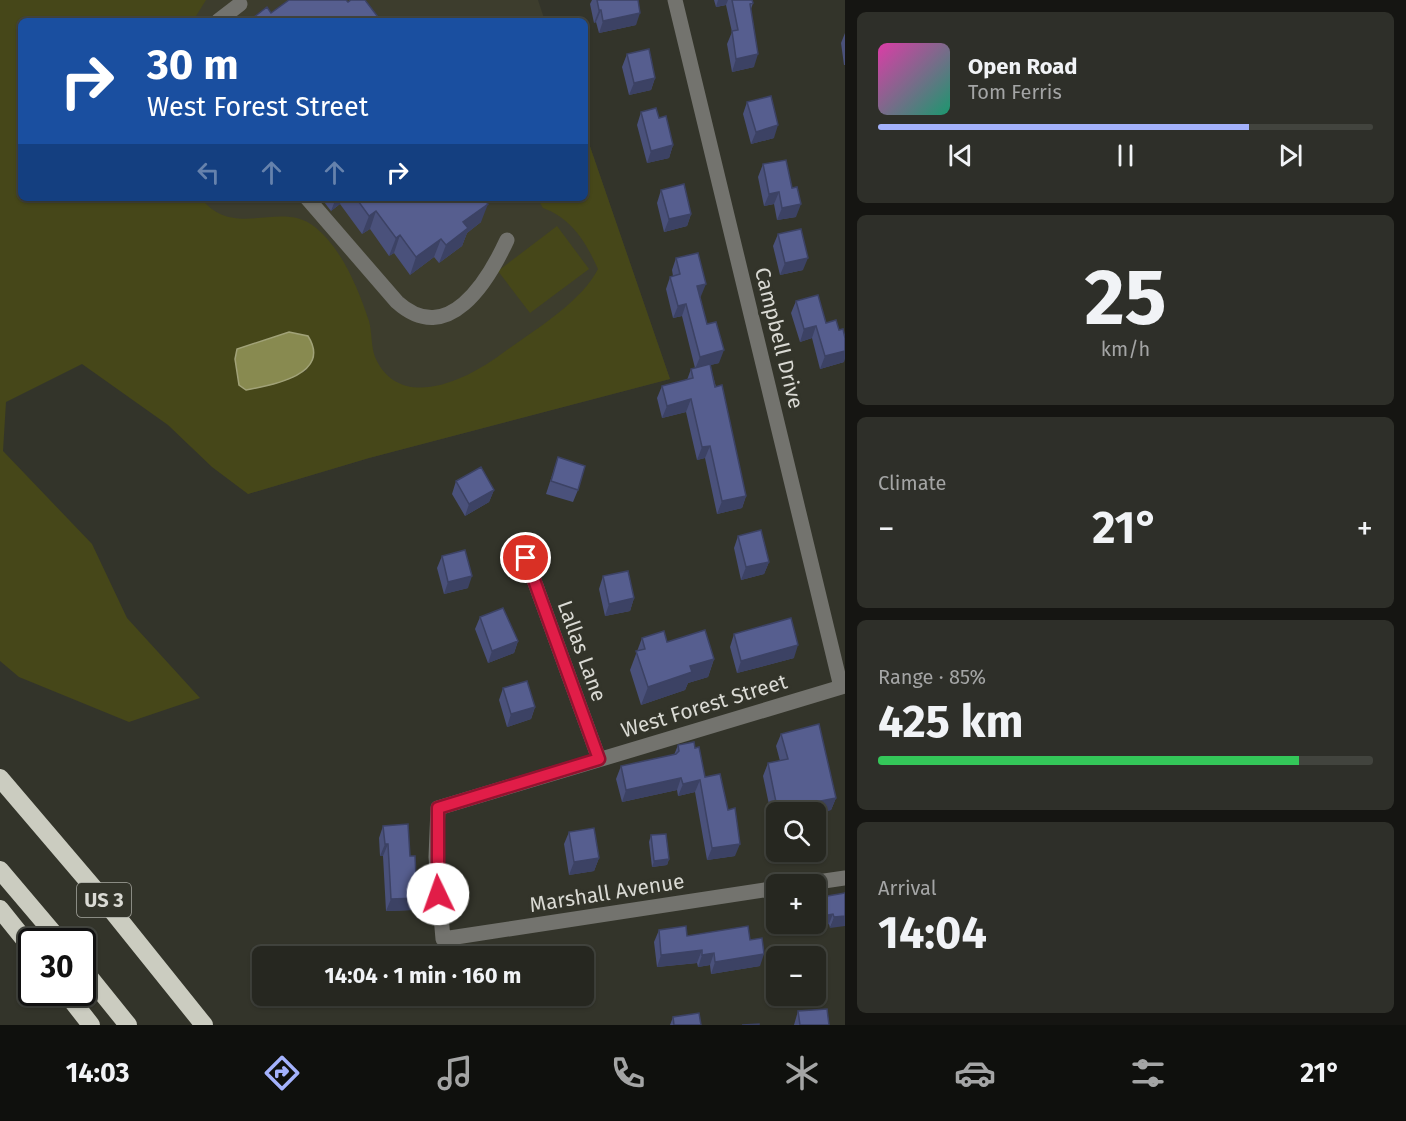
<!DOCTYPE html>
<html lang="en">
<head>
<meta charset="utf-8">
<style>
	body { margin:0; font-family:"Fira Sans",sans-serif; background:#2e2f29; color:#f1f3f6; height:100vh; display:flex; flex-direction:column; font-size:22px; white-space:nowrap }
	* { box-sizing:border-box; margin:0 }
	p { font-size:20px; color:#a4a5a5 }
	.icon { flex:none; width:33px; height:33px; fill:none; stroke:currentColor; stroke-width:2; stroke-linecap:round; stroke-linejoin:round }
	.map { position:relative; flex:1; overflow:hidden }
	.drawer { display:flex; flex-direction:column; gap:12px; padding:12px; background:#151512; width:561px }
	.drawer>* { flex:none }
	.top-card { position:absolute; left:18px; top:18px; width:570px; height:183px; border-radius:9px; box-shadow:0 2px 4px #0004,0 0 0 2px #42443e; background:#1a4fa0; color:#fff; overflow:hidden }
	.controls { position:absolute; left:766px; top:802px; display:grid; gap:12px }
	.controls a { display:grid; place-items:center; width:60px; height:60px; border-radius:9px; background:#262720; box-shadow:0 2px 4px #0004,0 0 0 2px #42443e; font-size:30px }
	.speed { position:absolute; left:18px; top:928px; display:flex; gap:12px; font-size:30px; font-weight:700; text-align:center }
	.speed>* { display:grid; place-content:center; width:78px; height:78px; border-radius:50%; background:#262720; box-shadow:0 2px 4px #0004,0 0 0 2px #42443e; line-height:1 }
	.speed .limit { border:3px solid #111; border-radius:9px; background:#fff; color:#111 }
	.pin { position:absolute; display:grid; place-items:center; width:51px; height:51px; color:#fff; margin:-26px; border:3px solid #fff; border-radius:50%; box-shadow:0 2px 6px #0007 }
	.me { position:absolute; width:66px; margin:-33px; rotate:357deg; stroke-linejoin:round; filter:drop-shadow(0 0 4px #0008) }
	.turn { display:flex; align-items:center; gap:21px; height:126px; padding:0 30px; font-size:27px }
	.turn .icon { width:78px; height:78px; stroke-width:2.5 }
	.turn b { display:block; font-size:42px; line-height:51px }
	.lanes { display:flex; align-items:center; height:57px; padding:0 30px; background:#0003; justify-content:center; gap:30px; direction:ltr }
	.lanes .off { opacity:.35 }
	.big { font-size:45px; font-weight:700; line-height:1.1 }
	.drawer .tile { flex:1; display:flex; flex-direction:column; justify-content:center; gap:9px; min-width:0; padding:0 21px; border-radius:9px; background:#2e2f29 }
	.drawer .dial { align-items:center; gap:0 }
	.dial b { font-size:78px; line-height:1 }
	.song { display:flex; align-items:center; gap:18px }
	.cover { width:72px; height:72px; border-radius:9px; background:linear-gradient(135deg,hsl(320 70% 55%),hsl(160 70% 35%)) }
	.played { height:6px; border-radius:3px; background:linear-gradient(90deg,#a4b2fc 75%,#42443e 75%) }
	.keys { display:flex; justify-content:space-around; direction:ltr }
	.heat { display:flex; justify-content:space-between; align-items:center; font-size:33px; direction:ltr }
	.charge { height:9px; border-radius:4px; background:linear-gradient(90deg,#34c759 85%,#42443e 0) }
	.trip { position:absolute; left:252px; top:946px; width:342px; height:60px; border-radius:9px; background:#262720; box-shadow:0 2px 4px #0004,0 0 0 2px #42443e; font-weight:700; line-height:60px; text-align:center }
	.dock { display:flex; height:96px; justify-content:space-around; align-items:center; background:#0f100d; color:#a4a5a5 }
	.dock .icon { width:42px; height:42px }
	.dock .active { color:#a4b2fc }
	.dock b { font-size:27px; color:#f1f3f6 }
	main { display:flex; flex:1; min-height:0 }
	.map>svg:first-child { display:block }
</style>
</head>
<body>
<main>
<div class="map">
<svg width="845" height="1025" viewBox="0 0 845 1025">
	<rect width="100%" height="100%" fill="#33342a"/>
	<!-- built -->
	<path fill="#3d3d2d" d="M155,0h383l7,21h-447z
		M585,132l85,247 -301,79 -121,36 -114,-296h451z"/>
	<!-- green -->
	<path fill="#464719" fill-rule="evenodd" d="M0,0h206l-13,21h-172v177h180c33,43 79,1 114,29 27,22 43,61 54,94 3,11 2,25 6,36 24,55 90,24 125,-2 30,-22 81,-52 98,-86 -12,-27 -27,-51 -55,-61l-6,-10h48v-66l85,247 -301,79 -121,36 -36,-27 -44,-42 -86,-61 -76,38 -3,49 89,93 35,74 73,80 -71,24 -110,-45 -19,-16zM289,332l17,39 -46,17 -21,-3 -4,-26 2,-10z
		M557,226l32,43 -59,44 -32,-42z"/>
	<!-- water -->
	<path fill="#888a50" stroke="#a1a278" stroke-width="1.5" d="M289,332l19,4c24,38 -34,49 -62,54l-7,-5 -4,-26 2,-10z"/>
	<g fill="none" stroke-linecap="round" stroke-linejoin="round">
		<!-- minor -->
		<path stroke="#73736e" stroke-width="15" d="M675,0l166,687
			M218,21l22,-17
			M307,198l90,104c51,46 91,-21 110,-62
			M526,558l73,201
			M797,885l48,-7
			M777,888l-334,51 -7,-82 2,-49 407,-122"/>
		<!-- highway -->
		<path stroke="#cbccc0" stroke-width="18" d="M0,778l98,115 106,132
			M0,870l61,72
			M0,909l32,40
			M82,968l46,57
			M66,993l25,32"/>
	</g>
	<!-- wall -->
	<path fill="#4a517b" d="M592,0h46l-2,25 -37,8 -3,-11 -2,1 -4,-19z
		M714,0h38l1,3 -2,6 3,58 -22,5 -5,-28 5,-12 -6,-27 -10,2z
		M845,33v32h-1l-3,-22z
		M627,54l28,24 -4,12 -22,5 -7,-28z
		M747,102l27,36 -23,6 -8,-30z
		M641,112l18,6 14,27 -4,13 -22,5 -10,-38z
		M763,164l33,53 -19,3 -3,-16 -10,2 -6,-29z
		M661,190l30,24 -4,12 -23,6 -7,-29z
		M321,198h162l-2,24 -14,11 -5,13 -23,17 -5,-6 -24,18 -16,-22 -5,3 -19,-27 -8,5 -22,-30 -9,7z
		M778,234l25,36 -23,5 -7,-29z
		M676,258l25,38 -1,1 7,27 12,39 -9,2 36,131 -4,12 -25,6 -12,-56 -8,2 -11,-48 -24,6 -5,-20 5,-12 25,-6 4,-11 4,-1 -13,-52 -9,2 -7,-29 4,-12 3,-1 -1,-6z
		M796,301l30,22 18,39 -24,7 -8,-31 -12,4 -9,-29z
		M558,457l20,33 -5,12 -27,-8z
		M456,481l38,9 -5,12 -24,14 -13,-22z
		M738,536l31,26 -5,12 -23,6 -7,-32z
		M442,556l26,32 -24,6 -7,-26z
		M603,576l31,22 -4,13 -25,5 -6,-27z
		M480,617l38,24 -4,12 -26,10 -13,-34z
		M734,634l60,24 -57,15 -7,-26z
		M642,638l25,4 47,17 -6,18 -20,6 -3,7 -44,15 -11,-35z
		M503,688l32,19 -4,12 -24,8 -8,-27z
		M781,734l55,64 -5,12 -14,3 2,9 -3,7v-16l-39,39 -6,2 -4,-29 4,-11 -8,-38 5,-13 12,-2 -4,-15z
		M678,745l17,3 10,29 30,79 -28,4 -12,-68 -17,4 -1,-6 -55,12 -6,-23 5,-13 53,-11z
		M383,826l27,30 3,54 -27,1 -3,-55h-3l-1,-18z
		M569,832l30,26 -5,13 -25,4 -5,-31z
		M651,835l18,24 -2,6 -15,2 -3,-25z
		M845,893l-15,35 -1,-4 -33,8 -2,-8h22z
		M659,930l28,6 63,4 10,26 -49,8 -1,-9 -12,2 -1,-4 -40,4 -3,-25z
		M798,1011l31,14h-35z
		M673,1017l28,8h-31z"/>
	<!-- shaded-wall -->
	<path fill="#3c4264" d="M718,0h10l-2,5 -10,2z
		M599,10h2l-5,12 -2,1z
		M640,13l-4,12 -37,8 4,-12z
		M758,54l-4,13 -22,5 4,-13z
		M655,78l-4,12 -22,5 5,-12z
		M778,125l-4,13 -23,6 5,-12z
		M673,145l-4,13 -22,5 4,-12z
		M779,192l-5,12 -10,2 5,-12z
		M336,198h6l-2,6 -9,7z
		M488,204l-7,18 -14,11 -5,13 -23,17 7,-18 17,-23z
		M801,204l-5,13 -19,3 5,-12z
		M376,211l-6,18 -8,5 7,-18z
		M691,214l-4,12 -23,6 5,-13z
		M400,235l-6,18 -5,3 7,-18z
		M441,239l-7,18 -24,18 6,-18z
		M808,258l-5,12 -23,5 5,-12z
		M706,284l-5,12 -8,2 4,-12z
		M686,304l-4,12 -9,2 5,-12z
		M816,326l-4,12 -12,4 4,-13z
		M724,350l-5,13 -24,6 5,-12z
		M845,351v8l-1,3 -24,7 5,-13z
		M691,399l-5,13 -24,6 5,-12z
		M710,446l-5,12 -8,2 5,-13z
		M494,490l-5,12 -24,14 4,-12z
		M746,496l-4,12 -25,6 5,-13z
		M769,562l-5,12 -23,6 5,-13z
		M472,576l-4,12 -24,6 4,-12z
		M634,598l-4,13 -25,5 4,-12z
		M518,641l-4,12 -26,10 4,-12z
		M798,645l-4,13 -57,15 4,-12z
		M714,659l-6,18 -20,6 -3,7 -44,15 7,-18 42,-21z
		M535,707l-4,12 -24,8 4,-13z
		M681,778l-4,12 -55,12 4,-12z
		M700,780l-5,12 -17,4 5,-12z
		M836,798l-5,12 -15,3 -1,-11z
		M777,841v11h7l-13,2 5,-12z
		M385,844h3l-5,12h-3z
		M740,844l-5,12 -28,4 5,-12z
		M599,858l-5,13 -25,4 5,-13z
		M669,859l-2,6 -15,2 2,-6z
		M417,898l-4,12 -27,1 5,-12z
		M833,914l-4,10 -33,8 3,-8h17v-7z
		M845,916v10l-15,2 4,-11z
		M702,950l-5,13 -40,4 4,-12z
		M714,953l-4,12 -12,2 4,-12z
		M764,954l-4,12 -49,8 4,-12z"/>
	<!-- building -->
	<path fill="#565e8f" stroke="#3c4264" stroke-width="1.5" d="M289,0h57l2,2 3,-2h14l16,21h-132l18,-14 4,6z
		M597,0h41l2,13 -37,8 -2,-11h-2z
		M732,0h20l1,3 -3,1 8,50 -22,5 -4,-28 6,-1z
		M649,49l6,29 -21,5 -7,-29z
		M771,96l7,29 -22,7 -9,-30z
		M656,108l3,10 7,-2 7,29 -22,6 -10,-39z
		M786,160l6,28 5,-1 4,17 -19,4 -3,-16 -10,2 -6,-30z
		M684,184l7,30 -22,5 -8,-29z
		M356,198h127l5,6 -25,18 5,6 -22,17 -5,-6 -25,18 -16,-22 -4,3 -20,-27 -7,5z
		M801,229l7,29 -23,5 -7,-29z
		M698,253l8,31 -9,2 10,38 9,-2 8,28 -24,7 -14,-53 -8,2 -8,-29 10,-3 -4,-16z
		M818,295l8,28 10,-3 3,10 4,-1 2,9v13l-20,5 -9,-30 -12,3 -8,-28z
		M710,364l5,23 7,-2 24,111 -24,5 -12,-55 -8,1 -11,-48 -24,7 -5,-20 31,-8 -2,-9z
		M558,457l27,9 -7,24 -27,-9z
		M481,467l13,23 -25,14 -13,-23z
		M761,530l8,32 -23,5 -8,-31z
		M465,550l7,26 -24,6 -6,-26z
		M628,571l6,27 -25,6 -6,-28z
		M503,608l15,33 -26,10 -12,-34z
		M791,618l7,27 -57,16 -7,-27z
		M705,630l9,29 -24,7 2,6 -44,15 -12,-36 9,-2 -3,-11 22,-7 3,11z
		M527,681l8,26 -24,7 -8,-26z
		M819,724l17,74 -21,4 4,20h-3v-9h-39v28l-1,1 -4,-29 6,-1 -10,-49 20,-4 -7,-25z
		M694,742l1,6 4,-1 6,30 15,-3 8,36 7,-2 5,36 -28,4 -12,-68 -17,4 -2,-6 -55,12 -5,-24 55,-12 3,-3 -1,-6z
		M408,824l2,32h5l2,42 -26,1 -3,-55h-3l-2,-18z
		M594,828l5,30 -25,4 -5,-30z
		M666,834l3,25 -15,2 -3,-26z
		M845,893v23l-11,1 -1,-3 -17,3v-19z
		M686,926l1,10 61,-10 2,14 12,-2 2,16 -49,8 -1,-9 -12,2v-5l-41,5 -2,-25z
		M827,1009l2,16h-29l-2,-14z
		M699,1013l2,12h-27l-1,-8z
		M759,1024v1h-17z"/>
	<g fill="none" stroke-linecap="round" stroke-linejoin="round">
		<defs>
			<path id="route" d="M438,894v-86l161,-49 -73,-201"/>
		</defs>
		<!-- route casing -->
		<use href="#route" stroke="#92132f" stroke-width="15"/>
		<!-- route -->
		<use href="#route" stroke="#e11d48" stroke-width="10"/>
	</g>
	<g text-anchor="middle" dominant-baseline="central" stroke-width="6" stroke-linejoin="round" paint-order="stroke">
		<!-- shield labels -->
		<rect fill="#33342a" stroke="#a8a8a1" stroke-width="1.5" x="77" y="883" width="54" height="34" rx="4.5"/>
		<g font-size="20" font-weight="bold" fill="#dadad4">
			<text x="104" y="900">US 3</text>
		</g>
		<!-- street labels -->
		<g font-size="21" fill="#dadad4" stroke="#33342a">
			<text transform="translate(779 338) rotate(76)">Campbell Drive</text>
			<text transform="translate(582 651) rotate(70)">Lallas Lane</text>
			<text transform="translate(704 706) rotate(-17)">West Forest Street</text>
			<text transform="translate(607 893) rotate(-9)">Marshall Avenue</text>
		</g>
	</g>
</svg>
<div class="controls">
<a><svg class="icon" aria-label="search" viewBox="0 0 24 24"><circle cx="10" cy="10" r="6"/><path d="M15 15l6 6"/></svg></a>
<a>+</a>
<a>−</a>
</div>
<div class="speed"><div class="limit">30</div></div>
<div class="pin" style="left:526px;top:558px;background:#d93025"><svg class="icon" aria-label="arrive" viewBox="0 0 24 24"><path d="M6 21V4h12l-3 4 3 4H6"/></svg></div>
<svg class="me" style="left:438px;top:894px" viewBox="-20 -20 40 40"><circle r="19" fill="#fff"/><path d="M0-13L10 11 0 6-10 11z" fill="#e11d48"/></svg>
<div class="trip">14:04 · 1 min · 160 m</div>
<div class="top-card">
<div class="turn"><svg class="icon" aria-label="right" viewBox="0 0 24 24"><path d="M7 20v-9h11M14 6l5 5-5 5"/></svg><div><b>30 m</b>West Forest Street</div></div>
<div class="lanes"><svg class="icon off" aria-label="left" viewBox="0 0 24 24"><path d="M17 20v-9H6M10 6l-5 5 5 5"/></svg><svg class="icon off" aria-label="ahead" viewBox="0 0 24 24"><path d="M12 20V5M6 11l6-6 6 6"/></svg><svg class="icon off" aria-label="ahead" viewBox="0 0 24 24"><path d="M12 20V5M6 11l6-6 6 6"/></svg><svg class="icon" aria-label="right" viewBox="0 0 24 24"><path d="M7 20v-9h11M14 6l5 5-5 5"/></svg></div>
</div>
</div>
<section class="drawer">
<div class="tile">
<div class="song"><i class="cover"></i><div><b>Open Road</b><p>Tom Ferris</p></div></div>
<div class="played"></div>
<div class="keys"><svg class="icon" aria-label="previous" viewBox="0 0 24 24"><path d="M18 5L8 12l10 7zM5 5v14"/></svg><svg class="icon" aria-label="pause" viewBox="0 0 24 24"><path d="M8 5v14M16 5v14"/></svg><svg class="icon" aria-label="next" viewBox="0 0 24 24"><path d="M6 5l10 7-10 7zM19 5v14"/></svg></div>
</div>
<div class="tile dial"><b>25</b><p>km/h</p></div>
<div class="tile"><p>Climate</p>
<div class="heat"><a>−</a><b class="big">21°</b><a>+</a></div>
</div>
<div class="tile"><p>Range · 85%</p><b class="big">425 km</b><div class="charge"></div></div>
<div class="tile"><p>Arrival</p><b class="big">14:04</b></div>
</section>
</main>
<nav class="dock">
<b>14:03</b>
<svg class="icon active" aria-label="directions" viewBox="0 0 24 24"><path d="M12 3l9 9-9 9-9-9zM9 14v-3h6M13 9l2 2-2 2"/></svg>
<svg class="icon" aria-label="music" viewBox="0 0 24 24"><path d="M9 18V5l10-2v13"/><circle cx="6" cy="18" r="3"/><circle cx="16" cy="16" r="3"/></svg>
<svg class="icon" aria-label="phone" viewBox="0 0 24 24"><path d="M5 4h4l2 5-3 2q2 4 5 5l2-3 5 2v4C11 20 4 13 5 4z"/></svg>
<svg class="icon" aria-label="climate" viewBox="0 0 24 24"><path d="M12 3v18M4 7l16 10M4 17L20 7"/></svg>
<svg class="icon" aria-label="car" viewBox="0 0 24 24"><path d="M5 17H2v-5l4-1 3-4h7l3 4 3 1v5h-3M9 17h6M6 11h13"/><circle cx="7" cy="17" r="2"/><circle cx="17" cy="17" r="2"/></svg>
<svg class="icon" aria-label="filters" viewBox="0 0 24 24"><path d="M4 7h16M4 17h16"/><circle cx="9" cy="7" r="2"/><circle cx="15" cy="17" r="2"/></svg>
<b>21°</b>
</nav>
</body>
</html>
